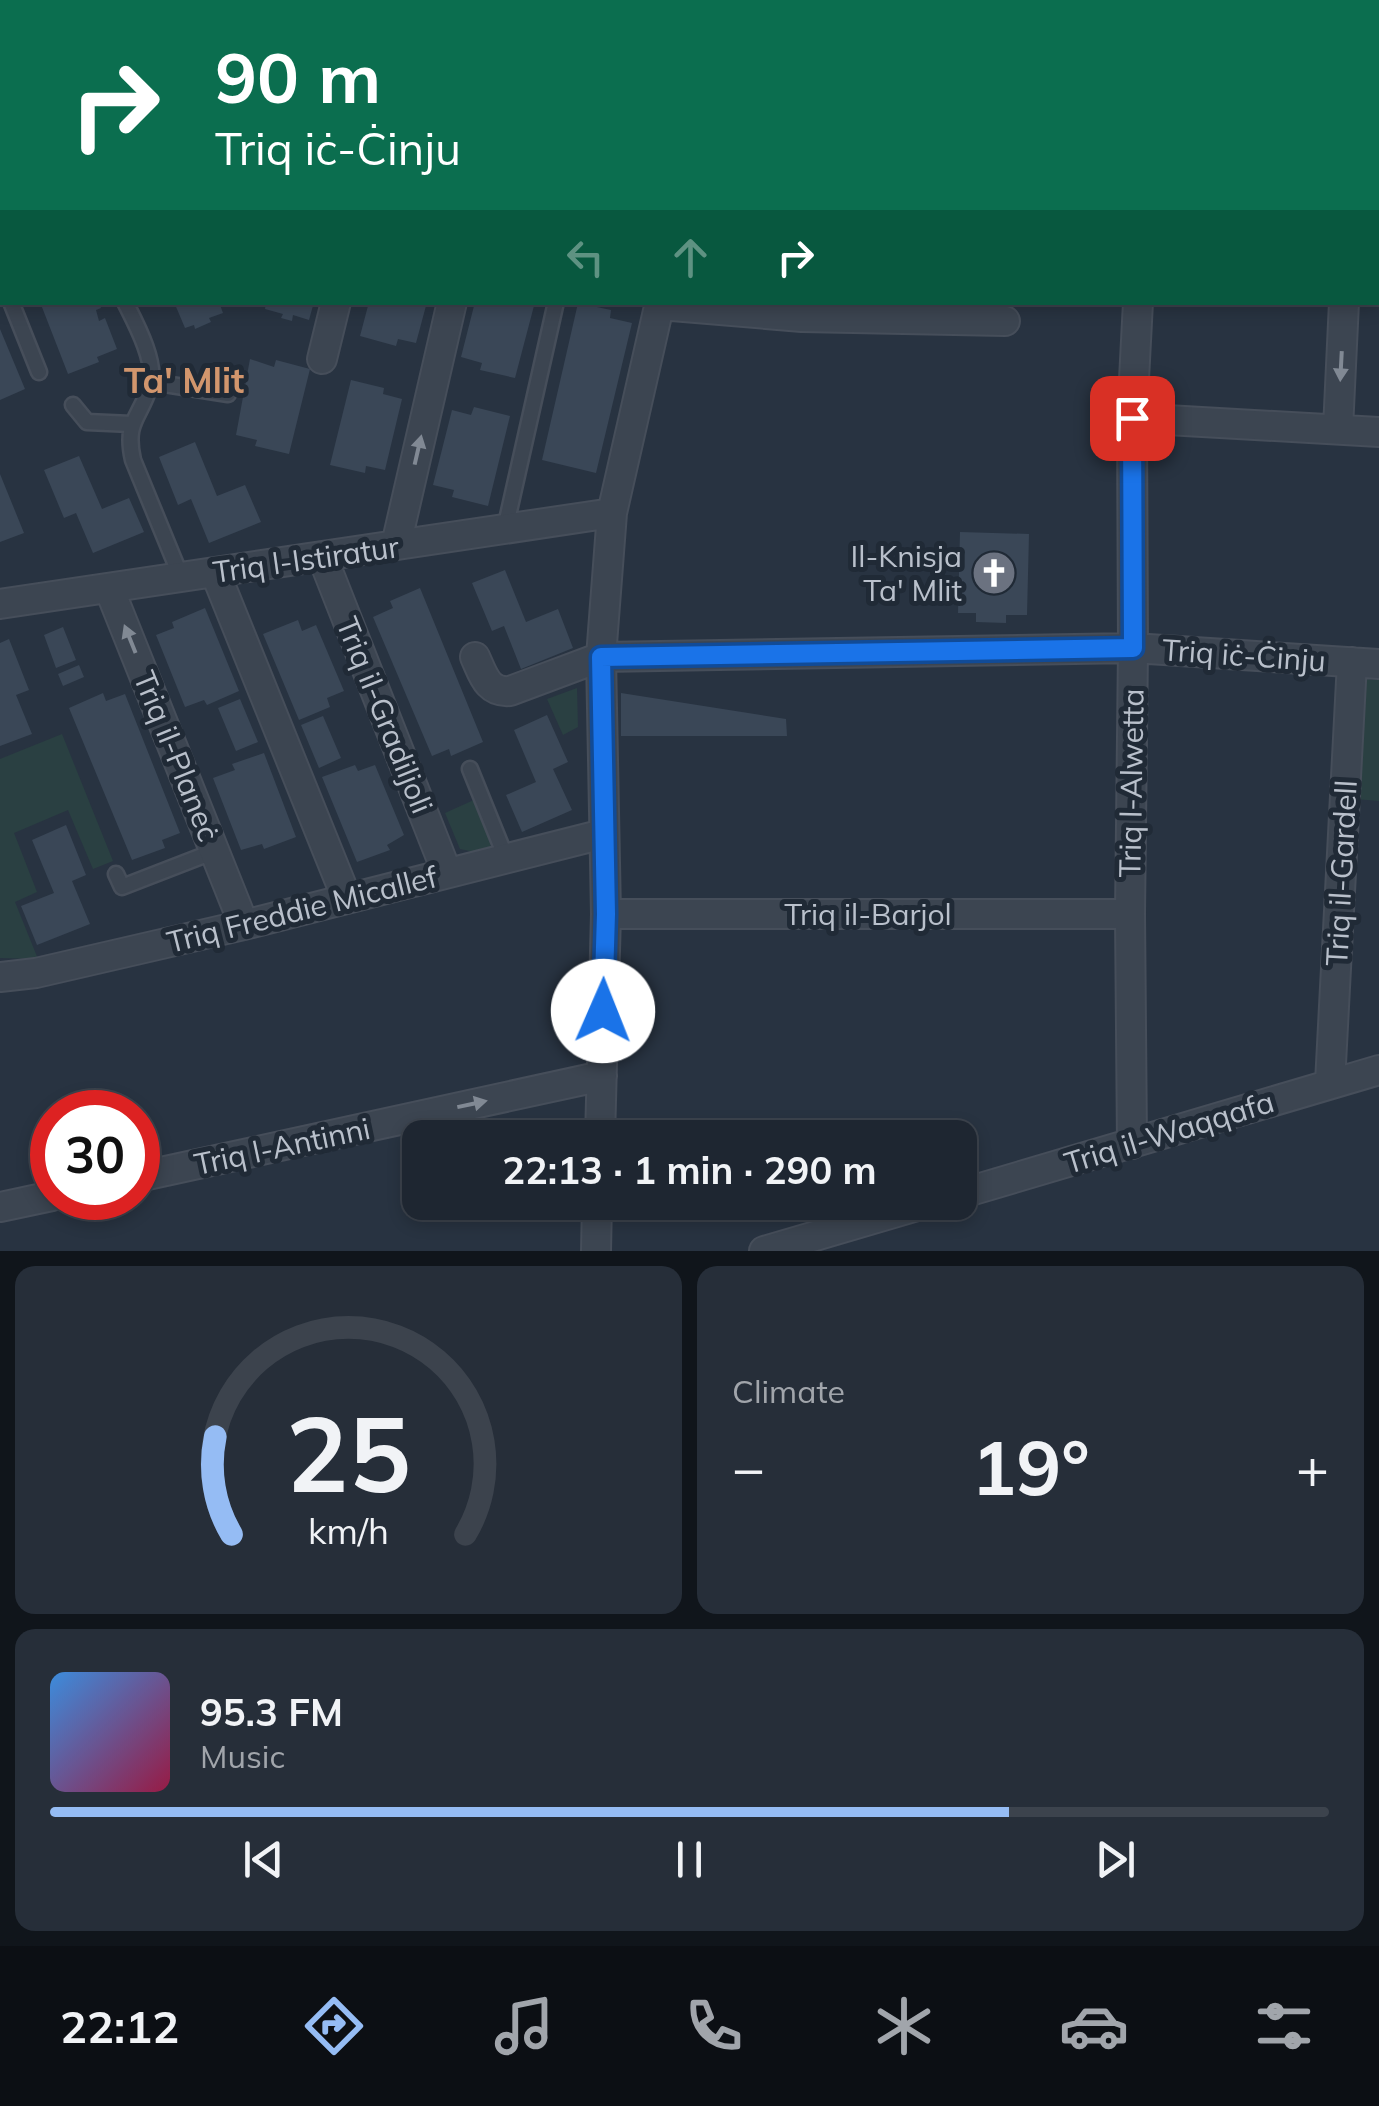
<!DOCTYPE html>
<html lang="en">
<head>
<meta charset="utf-8">
<style>
	body { margin:0; font-family:Mulish,sans-serif; background:#262e39; color:#f1f3f6; height:100vh; display:flex; flex-direction:column; font-size:38px; white-space:nowrap }
	* { box-sizing:border-box; margin:0 }
	p { font-size:32px; color:#a1a5ab }
	.icon { flex:none; width:55px; height:55px; fill:none; stroke:currentColor; stroke-width:2; stroke-linecap:round; stroke-linejoin:round }
	.map { position:relative; height:1251px; overflow:hidden }
	.drawer { display:flex; flex-direction:column; gap:15px; padding:15px; background:#10151b; flex:1 }
	.drawer>* { flex:none }
	.banner { position:absolute; left:0px; top:0px; width:1380px; height:305px; box-shadow:0 5px 15px #0003,0 0 0 2px #3c434d; background:#0b6e4f; color:#fff; overflow:hidden }
	.speed { position:absolute; left:30px; top:1090px; display:flex; gap:20px; font-size:50px; font-weight:700; text-align:center }
	.speed>* { display:grid; place-content:center; width:130px; height:130px; border-radius:50%; background:#1e2631; box-shadow:0 5px 15px #0003,0 0 0 2px #3c434d; line-height:1 }
	.speed .limit { border:15px solid #d22; background:#fff; color:#111 }
	.pin { position:absolute; display:grid; place-items:center; width:85px; height:85px; color:#fff; margin:-42px; border-radius:20px; box-shadow:0 5px 15px #0006 }
	.me { position:absolute; width:110px; margin:-55px; rotate:1deg; stroke-linejoin:round; filter:drop-shadow(0 0 8px #0008) }
	.turn { display:flex; align-items:center; gap:35px; height:210px; padding:0 50px; font-size:45px }
	.turn .icon { width:130px; height:130px; stroke-width:2.5 }
	.turn b { display:block; font-size:70px; line-height:85px }
	.lanes { display:flex; align-items:center; height:95px; padding:0 50px; background:#0003; justify-content:center; gap:50px; direction:ltr }
	.lanes .off { opacity:.35 }
	.big { font-size:75px; font-weight:700; line-height:1.1 }
	.drawer .widget { flex:1; display:flex; flex-direction:column; justify-content:center; gap:15px; min-width:0; padding:0 35px; border-radius:20px; background:#262e39 }
	.drawer .dial { align-items:center; gap:0 }
	.dial svg { height:260px; overflow:visible; fill:none; stroke:#3c434d; stroke-width:7; stroke-linecap:round; text-anchor:middle }
	.dial text { fill:#f1f3f6; stroke:none }
	.song { display:flex; align-items:center; gap:30px }
	.cover { width:120px; height:120px; border-radius:15px; background:linear-gradient(135deg,hsl(210 70% 55%),hsl(340 70% 35%)) }
	.played { height:10px; border-radius:5px; background:linear-gradient(90deg,#95bcf4 75%,#3c434d 75%) }
	.keys { display:flex; justify-content:space-around; direction:ltr }
	.heat { display:flex; justify-content:space-between; align-items:center; font-size:55px; direction:ltr }
	.drawer .tiles { flex:1; display:grid; gap:15px; grid-template-columns:1fr 1fr }
	.widget:last-child { grid-column:span 2 }
	.trip { position:absolute; left:402px; top:1120px; width:575px; height:100px; border-radius:20px; background:#1e2631; box-shadow:0 5px 15px #0003,0 0 0 2px #3c434d; font-weight:700; line-height:100px; text-align:center }
	.menu { display:flex; height:160px; justify-content:space-around; align-items:center; background:#0c0f14; color:#a1a5ab }
	.menu .icon { width:70px; height:70px }
	.menu .active { color:#95bcf4 }
	.menu b { font-size:45px; color:#f1f3f6 }
	.map>svg:first-child { display:block }
</style>
</head>
<body>
<div class="map">
<svg width="1379" height="1251" viewBox="0 0 1379 1251">
	<rect width="100%" height="100%" fill="#283341"/>
	<!-- green -->
	<path fill="#2a4042" d="M1361,679l18,1v121l-24,-2z
		M577,688l1,39 -15,8 -16,-36z
		M62,734l51,127 -20,8 -25,-59 -54,23 23,59 -22,10 23,57 -38,-1v-199z
		M476,799l16,35 -2,13 -15,5 -15,-3 -15,-36z"/>
	<!-- building -->
	<path fill="#3a4757" d="M40,302h59l2,6 -5,2 3,11 6,-3 12,31 -20,8 2,5 -31,12z
		M174,302h45l4,11 -14,5 2,4 -16,7 -1,-4 -9,3z
		M266,302h48l-5,18 -16,-5 -1,6 -11,-3 2,-4 -18,-5z
		M369,302h58l-11,41 -18,-4 -2,7 -36,-10z
		M475,302h60l-20,76 -35,-8 2,-7 -21,-6z
		M578,303l33,7 -1,8 22,5 -36,150 -54,-13z
		M0,329l25,60 -25,11z
		M250,359l24,8 2,-7 34,9 -21,85 -34,-8 2,-6 -21,-5z
		M351,380l33,8 -1,6 19,5 -17,71 -19,-4 -1,7 -35,-8z
		M474,407l36,9 -22,90 -36,-9 2,-7 -21,-5 19,-75 19,5z
		M195,442l22,54 28,-11 16,37 -52,21 -18,-44 -13,6 -19,-48z
		M79,456l23,53 27,-11 15,34 -51,21 -17,-40 -12,5 -20,-48z
		M0,474l24,59 -24,9z
		M960,532l69,2 -2,81h-21v8l-30,-1v-9h-18z
		M505,570l21,52 32,-13 15,39 -52,21 -17,-43 -12,5 -20,-48z
		M420,588l63,154 -32,14 -2,-7 -17,7 -59,-139 20,-9 -3,-7z
		M205,608l34,83 -32,14 -3,-5 -19,7 -29,-72 18,-7 -2,-6z
		M298,620l4,11 14,-6 28,66 -17,7 3,9 -31,13 -36,-86z
		M63,627l13,33 -20,8 -12,-33z
		M9,639l20,51 -13,5 16,39 -32,12v-103z
		M79,665l5,12 -21,9 -5,-12z
		M103,693l3,8 19,-7 55,139 -18,7 3,8 -33,12 -63,-152z
		M621,693l165,26 1,17h-166z
		M240,699l18,43 -22,9 -18,-43z
		M547,715l21,47 -15,7 19,41 -50,22 -16,-37 30,-13 -22,-52z
		M323,716l18,42 -22,10 -18,-43z
		M264,753l32,84 -32,12 -2,-5 -21,6 -28,-72 22,-8 -3,-6z
		M355,765l3,6 17,-6 29,70 -17,10 3,5 -33,12 -35,-85z
		M66,825l20,50 -14,6 18,43 -53,21 -16,-39 33,-13 -22,-53z"/>
	<g fill="none" stroke-linecap="round" stroke-linejoin="round">
		<defs>
			<path id="lane" d="M11,302l28,70
				M125,302c10,20 32,60 25,83 -9,33 -26,35 -17,75l48,117
				M152,382l76,12
				M73,405l14,17 44,2
				M505,529l51,-227
				M470,769l36,89
				M116,874l6,13 93,-36"/>
			<path id="street" d="M533,2l6,-2
				M776,2l1,-2
				M966,2l3,-2
				M1144,2v-2
				M1359,2v-2
				M0,269l2,-1
				M660,305l142,12 203,4
				M322,359l14,-57
				M1132,418l247,14
				M1338,429l6,-127
				M396,545l56,-243
				M322,556l125,317
				M215,572l132,327
				M109,588l135,337
				M0,604l612,-91
				M475,657c8,17 12,36 35,34l91,-34 532,-9 246,16
				M606,914h524
				M0,977l36,-4 208,-48 359,-91
				M1330,1083l22,-421
				M600,1138l6,-224 -5,-257 11,-144 48,-211
				M1132,1144l-2,-230 3,-266 -1,-230 6,-116
				M138,1177l464,-101
				M960,1194l419,-124
				M0,1207l52,-11
				M596,1251l1,-49
				M764,1251l167,-49"/>
		</defs>
		<!-- lane casing -->
		<use href="#lane" stroke="#464e5a" stroke-width="19"/>
		<!-- street casing -->
		<use href="#street" stroke="#464e5a" stroke-width="32"/>
		<!-- lane -->
		<use href="#lane" stroke="#3c4551" stroke-width="14"/>
		<!-- street -->
		<use href="#street" stroke="#3c4551" stroke-width="28"/>
	</g>
	<!-- one-way arrows -->
	<defs><path id="oneway-solid" d="M-6-.8H1V-3.2L6.5 0L1 3.2V.8H-6Z" transform="scale(2.5)"/></defs>
	<g fill="#818994">
		<use href="#oneway-solid" transform="translate(1341 366) rotate(93)"/>
		<use href="#oneway-solid" transform="translate(418 450) rotate(-77)"/>
		<use href="#oneway-solid" transform="translate(130 639) rotate(-112)"/>
		<use href="#oneway-solid" transform="translate(472 1104) rotate(-12)"/>
	</g>
	<g fill="none" stroke-linecap="round" stroke-linejoin="round">
		<defs>
			<path id="route" d="M603,1011l3,-97 -5,-257 532,-9 -1,-230"/>
		</defs>
		<!-- route casing -->
		<use href="#route" stroke="#114b97" stroke-width="25"/>
		<!-- route -->
		<use href="#route" stroke="#1a73e8" stroke-width="18"/>
	</g>
	<!-- icons -->
	<defs>
		<symbol id="church-disc" viewBox="-11 -11 22 22"><circle r="9.5" fill="#6b7280" stroke="#202a36"/><path d="M-1.2-6h2.4v3.5h3.3v2.4h-3.3V6h-2.4V-.1h-3.3v-2.4h3.3Z" fill="#fff"/></symbol>
	</defs>
	<g fill-rule="evenodd">
		<use href="#church-disc" x="969" y="548" width="50" height="50"/>
	</g>
	<g text-anchor="middle" dominant-baseline="central" stroke-width="10" stroke-linejoin="round" paint-order="stroke">
		<!-- poi labels -->
		<g font-size="30" fill="#b9c0cb" stroke="#202a36" text-anchor="end">
			<text x="962" y="556">Il-Knisja<tspan x="962" dy="34">Ta' Mlit</tspan></text>
		</g>
		<!-- street labels -->
		<g font-size="30" fill="#b9c0cb" stroke="#202a36">
			<text transform="translate(306 559) rotate(-8)">Triq l-Istiratur</text>
			<text transform="translate(1244 655) rotate(4)">Triq iċ-Ċinju</text>
			<text transform="translate(385 715) rotate(68)">Triq il-Gradiljoli</text>
			<text transform="translate(177 756) rotate(68)">Triq il-Planeċ</text>
			<text transform="translate(1131 783) rotate(-89)">Triq l-Alwetta</text>
			<text transform="translate(1341 873) rotate(-87)">Triq il-Gardell</text>
			<text transform="translate(302 909) rotate(-14)">Triq Freddie Micallef</text>
			<text x="868" y="914">Triq il-Barjol</text>
			<text transform="translate(1169 1132) rotate(-17)">Triq il-Waqqafa</text>
			<text transform="translate(282 1146) rotate(-12)">Triq l-Antinni</text>
		</g>
		<!-- quarter labels -->
		<g font-size="35" font-weight="bold" fill="#d2966d" stroke="#202a36">
			<text x="184" y="380">Ta' Mlit</text>
		</g>
	</g>
</svg>
<div class="speed"><div class="limit">30</div></div>
<div class="pin" style="left:1132px;top:418px;background:#d93025"><svg class="icon" aria-label="arrive" viewBox="0 0 24 24"><path d="M6 21V4h12l-3 4 3 4H6"/></svg></div>
<svg class="me" style="left:603px;top:1011px" viewBox="-20 -20 40 40"><circle r="19" fill="#fff"/><path d="M0-13L10 11 0 6-10 11z" fill="#1a73e8"/></svg>
<div class="trip">22:13 · 1 min · 290 m</div>
<div class="banner">
<div class="turn"><svg class="icon" aria-label="right" viewBox="0 0 24 24"><path d="M7 20v-9h11M14 6l5 5-5 5"/></svg><div><b>90 m</b>Triq iċ-Ċinju</div></div>
<div class="lanes"><svg class="icon off" aria-label="left" viewBox="0 0 24 24"><path d="M17 20v-9H6M10 6l-5 5 5 5"/></svg><svg class="icon off" aria-label="ahead" viewBox="0 0 24 24"><path d="M12 20V5M6 11l6-6 6 6"/></svg><svg class="icon" aria-label="right" viewBox="0 0 24 24"><path d="M7 20v-9h11M14 6l5 5-5 5"/></svg></div>
</div>
</div>
<section class="drawer">
<div class="tiles">
<div class="widget dial"><svg viewBox="0 0 100 80">
<path d="M14 69A42 42 0 1 1 86 69"/>
<path d="M14 69A42 42 0 0 1 9 39" stroke="#95bcf4"/>
<text x="50" y="56" font-size="32" font-weight="700">25</text>
<text x="50" y="72" font-size="11">km/h</text>
</svg></div>
<div class="widget"><p>Climate</p>
<div class="heat"><a>−</a><b class="big">19°</b><a>+</a></div>
</div>
<div class="widget">
<div class="song"><i class="cover"></i><div><b>95.3 FM</b><p>Music</p></div></div>
<div class="played"></div>
<div class="keys"><svg class="icon" aria-label="previous" viewBox="0 0 24 24"><path d="M18 5L8 12l10 7zM5 5v14"/></svg><svg class="icon" aria-label="pause" viewBox="0 0 24 24"><path d="M8 5v14M16 5v14"/></svg><svg class="icon" aria-label="next" viewBox="0 0 24 24"><path d="M6 5l10 7-10 7zM19 5v14"/></svg></div>
</div>
</div>
</section>
<nav class="menu">
<b>22:12</b>
<svg class="icon active" aria-label="directions" viewBox="0 0 24 24"><path d="M12 3l9 9-9 9-9-9zM9 14v-3h6M13 9l2 2-2 2"/></svg>
<svg class="icon" aria-label="music" viewBox="0 0 24 24"><path d="M9 18V5l10-2v13"/><circle cx="6" cy="18" r="3"/><circle cx="16" cy="16" r="3"/></svg>
<svg class="icon" aria-label="phone" viewBox="0 0 24 24"><path d="M5 4h4l2 5-3 2q2 4 5 5l2-3 5 2v4C11 20 4 13 5 4z"/></svg>
<svg class="icon" aria-label="climate" viewBox="0 0 24 24"><path d="M12 3v18M4 7l16 10M4 17L20 7"/></svg>
<svg class="icon" aria-label="car" viewBox="0 0 24 24"><path d="M5 17H2v-5l4-1 3-4h7l3 4 3 1v5h-3M9 17h6M6 11h13"/><circle cx="7" cy="17" r="2"/><circle cx="17" cy="17" r="2"/></svg>
<svg class="icon" aria-label="filters" viewBox="0 0 24 24"><path d="M4 7h16M4 17h16"/><circle cx="9" cy="7" r="2"/><circle cx="15" cy="17" r="2"/></svg>
</nav>
</body>
</html>
